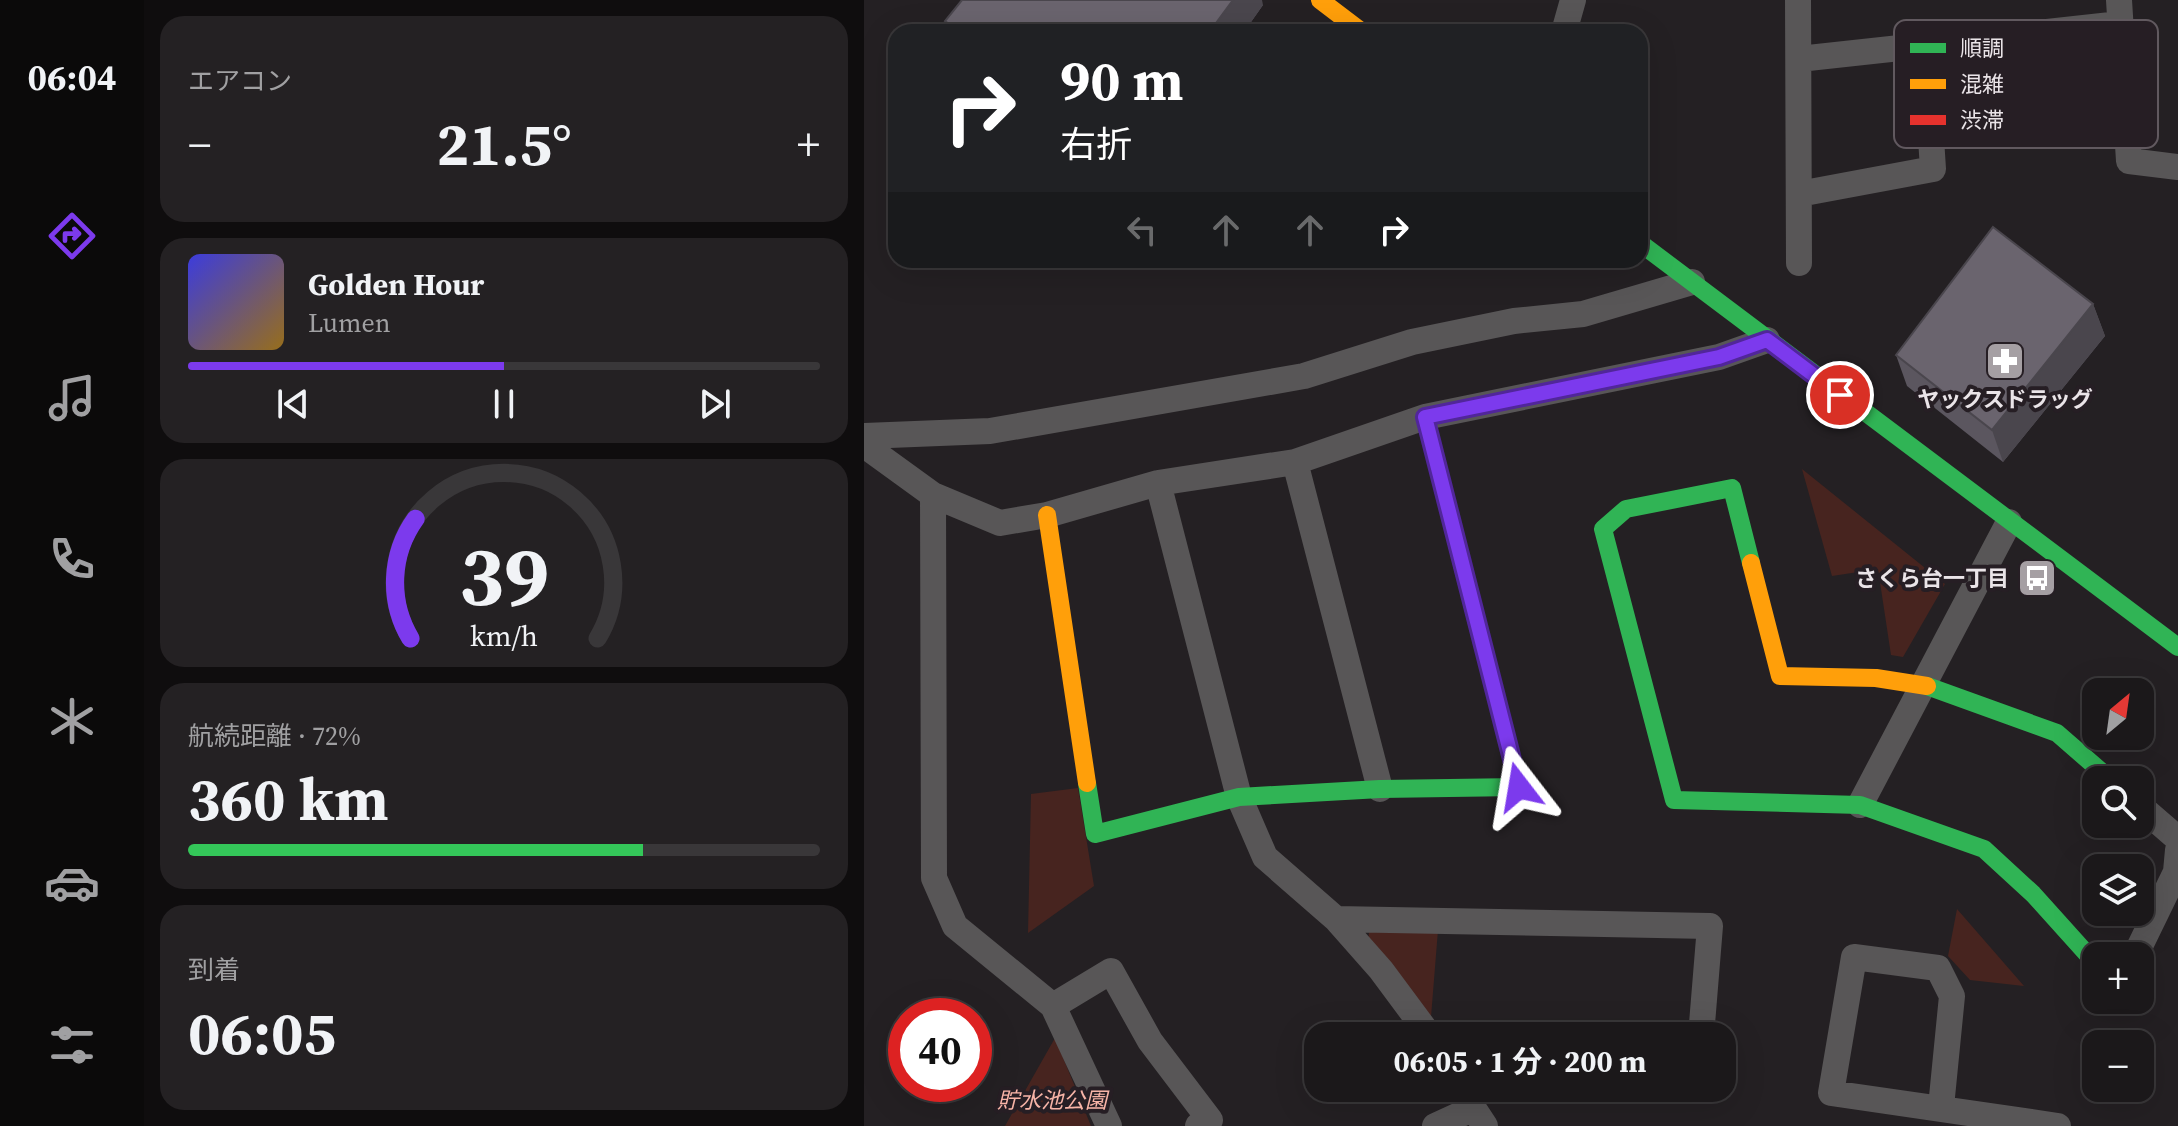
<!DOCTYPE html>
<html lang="ja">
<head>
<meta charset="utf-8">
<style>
	body { margin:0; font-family:"Source Serif 4","Noto Sans JP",serif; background:#242123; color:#f1f3f6; height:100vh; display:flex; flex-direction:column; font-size:30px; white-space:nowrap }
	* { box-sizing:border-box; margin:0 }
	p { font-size:26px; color:#a0a0a2 }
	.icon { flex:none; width:44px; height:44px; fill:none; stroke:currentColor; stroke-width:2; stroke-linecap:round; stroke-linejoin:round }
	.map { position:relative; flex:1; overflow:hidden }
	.drawer { display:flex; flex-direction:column; gap:16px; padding:16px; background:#0f0d0e; width:720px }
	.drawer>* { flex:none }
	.hud { position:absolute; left:24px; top:24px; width:760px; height:244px; border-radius:24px; box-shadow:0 8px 32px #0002,0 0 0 2px #393739; background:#202124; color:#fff; overflow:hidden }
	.needle { width:52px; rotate:29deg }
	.controls { position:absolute; left:1218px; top:678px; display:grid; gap:16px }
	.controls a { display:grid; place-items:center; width:72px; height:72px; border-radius:16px; background:#1b181a; box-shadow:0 8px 32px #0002,0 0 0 2px #393739; font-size:40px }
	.speed { position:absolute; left:24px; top:998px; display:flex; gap:16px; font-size:40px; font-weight:700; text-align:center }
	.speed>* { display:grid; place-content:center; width:104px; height:104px; border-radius:50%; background:#1b181a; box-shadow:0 8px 32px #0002,0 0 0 2px #393739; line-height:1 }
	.speed .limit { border:12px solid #d22; background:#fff; color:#111 }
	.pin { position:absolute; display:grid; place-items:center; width:68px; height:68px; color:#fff; margin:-34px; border:4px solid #fff; border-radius:50%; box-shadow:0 2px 8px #0007 }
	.me { position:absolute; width:88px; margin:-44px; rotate:346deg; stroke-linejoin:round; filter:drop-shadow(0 0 6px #0008) }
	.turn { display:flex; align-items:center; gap:28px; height:168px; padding:0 40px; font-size:36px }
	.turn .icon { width:104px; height:104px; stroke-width:2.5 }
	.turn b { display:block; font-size:56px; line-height:68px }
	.lanes { display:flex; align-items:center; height:76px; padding:0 40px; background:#0003; justify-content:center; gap:40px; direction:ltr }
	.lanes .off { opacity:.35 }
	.big { font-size:60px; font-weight:700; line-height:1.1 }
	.drawer .card { flex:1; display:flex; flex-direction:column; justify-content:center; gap:12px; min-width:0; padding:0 28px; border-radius:24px; background:#242123 }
	.drawer .dial { align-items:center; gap:0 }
	.dial svg { height:208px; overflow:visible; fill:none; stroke:#393739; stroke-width:7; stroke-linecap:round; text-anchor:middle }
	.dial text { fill:#f1f3f6; stroke:none }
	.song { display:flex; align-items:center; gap:24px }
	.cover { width:96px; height:96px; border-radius:12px; background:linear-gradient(135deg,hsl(240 70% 55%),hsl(40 70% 35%)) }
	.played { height:8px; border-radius:4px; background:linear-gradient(90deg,#7c3aed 50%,#393739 50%) }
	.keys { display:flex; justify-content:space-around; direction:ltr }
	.heat { display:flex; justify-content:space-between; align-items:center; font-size:44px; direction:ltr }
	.charge { height:12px; border-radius:6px; background:linear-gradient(90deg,#34c759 72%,#393739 0) }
	.trip { position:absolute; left:440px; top:1022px; width:432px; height:80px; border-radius:24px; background:#1b181a; box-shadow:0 8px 32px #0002,0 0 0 2px #393739; font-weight:700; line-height:80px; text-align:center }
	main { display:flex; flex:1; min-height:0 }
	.tab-bar { display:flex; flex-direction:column; width:144px; justify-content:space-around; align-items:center; background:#0b0a0a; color:#a0a0a2 }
	.tab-bar .icon { width:56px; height:56px }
	.tab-bar .on { color:#7c3aed }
	.tab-bar b { font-size:36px; color:#f1f3f6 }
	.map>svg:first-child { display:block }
</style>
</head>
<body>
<main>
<nav class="tab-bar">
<b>06:04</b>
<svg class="icon on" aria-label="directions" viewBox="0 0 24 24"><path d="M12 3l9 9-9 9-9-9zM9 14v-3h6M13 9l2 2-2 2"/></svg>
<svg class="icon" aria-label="music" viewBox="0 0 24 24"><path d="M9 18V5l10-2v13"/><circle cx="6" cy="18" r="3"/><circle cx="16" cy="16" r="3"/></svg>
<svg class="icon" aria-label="phone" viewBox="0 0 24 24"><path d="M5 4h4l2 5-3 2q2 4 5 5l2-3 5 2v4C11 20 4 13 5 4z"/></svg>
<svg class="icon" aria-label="climate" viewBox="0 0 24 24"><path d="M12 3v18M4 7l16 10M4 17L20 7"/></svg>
<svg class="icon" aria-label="car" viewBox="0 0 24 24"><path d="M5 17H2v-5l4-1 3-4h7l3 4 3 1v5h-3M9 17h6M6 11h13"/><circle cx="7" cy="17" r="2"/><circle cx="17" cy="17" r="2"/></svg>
<svg class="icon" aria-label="filters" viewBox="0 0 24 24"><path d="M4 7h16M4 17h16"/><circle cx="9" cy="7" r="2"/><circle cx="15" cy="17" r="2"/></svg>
</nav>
<section class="drawer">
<div class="card"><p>エアコン</p>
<div class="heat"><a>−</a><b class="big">21.5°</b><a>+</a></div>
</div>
<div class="card">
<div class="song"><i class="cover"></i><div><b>Golden Hour</b><p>Lumen</p></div></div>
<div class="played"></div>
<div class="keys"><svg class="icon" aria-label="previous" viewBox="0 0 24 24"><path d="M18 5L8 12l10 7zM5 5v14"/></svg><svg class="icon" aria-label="pause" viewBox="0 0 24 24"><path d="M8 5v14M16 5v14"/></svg><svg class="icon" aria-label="next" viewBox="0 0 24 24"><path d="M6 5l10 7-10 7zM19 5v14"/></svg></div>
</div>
<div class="card dial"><svg viewBox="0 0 100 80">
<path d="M14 69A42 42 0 1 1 86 69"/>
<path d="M14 69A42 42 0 0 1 16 23" stroke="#7c3aed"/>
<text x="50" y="56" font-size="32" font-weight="700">39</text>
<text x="50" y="72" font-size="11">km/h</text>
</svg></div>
<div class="card"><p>航続距離 · 72%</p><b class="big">360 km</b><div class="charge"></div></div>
<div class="card"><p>到着</p><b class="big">06:05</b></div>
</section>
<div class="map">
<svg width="1314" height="1126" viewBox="0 0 1314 1126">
	<rect width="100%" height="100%" fill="#242023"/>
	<!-- green -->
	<path fill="#47241f" d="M938,469l143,115 -42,73 -12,-2 -13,-86 -46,7z
		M214,788l16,98 -66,47 3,-139z
		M1093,909l67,77 -54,-6 -22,-24z
		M506,926l68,4 -7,87 -63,-77z
		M191,1038l36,88h-86z"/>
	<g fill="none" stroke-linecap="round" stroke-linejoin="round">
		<!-- street -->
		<path stroke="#585657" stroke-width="26" d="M934,0l1,263
			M1255,0l10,161 49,6
			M700,32l9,-32
			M935,59l321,-35
			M935,194l134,-25 -8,-123
			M0,436l126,-5 314,-55 108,-34 102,-21 69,-7 109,-32
			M0,445l69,50 67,28 47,-8 111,-32 137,-21 130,-45 294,-60 48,-17
			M431,462l85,327
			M294,483l81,314 26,60 71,62 45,51 49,66
			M69,495l1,383 21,48 98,80 56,120
			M996,805l149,-283
			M1276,806l38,33
			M472,919l374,7 -9,110
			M1263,956l11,-6 38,-78 2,-22
			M189,1006l58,-35 39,70 60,79 -12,6
			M596,1088l25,38
			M1077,1107l11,-111 -14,-28 -84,-11 -23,136 227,33
			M571,1126l37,-17"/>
		<!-- fast -->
		<path stroke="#30b455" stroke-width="18" d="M776,243l538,404
			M887,563l-19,-75 -106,21 -23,20 71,271 186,5 124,44 49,45 63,70
			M1063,686l130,47 54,47
			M223,783l8,51 144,-37 141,-8 139,-2 -55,-215"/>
		<!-- slow -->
		<path stroke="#ff9f0a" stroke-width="18" d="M456,0l42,32
			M183,515l40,268
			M887,563l29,113 96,2 51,8"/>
		<!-- jam -->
		<path stroke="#e5322d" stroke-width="18" d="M561,417l39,155"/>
	</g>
	<!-- wall -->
	<path fill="#5b565f" d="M399,5l-19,27h-295l-4,-11z
		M1229,304l12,32 -102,126 -96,-76 -11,-31z"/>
	<!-- shaded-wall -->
	<path fill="#4a464d" d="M369,0h29l1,5 -19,27h-32l-1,-2z
		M1229,304l12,32 -102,126 -11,-32z"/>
	<!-- building -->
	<path fill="#6a646e" stroke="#4a464d" stroke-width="2" d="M98,0h271l-22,30 2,2h-253l-15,-11z
		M1129,227l100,77 -101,126 -96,-75z"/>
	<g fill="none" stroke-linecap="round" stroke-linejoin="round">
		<defs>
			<path id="route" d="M655,787l-94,-370 294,-60 48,-17 73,55"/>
		</defs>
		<!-- route casing -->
		<use href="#route" stroke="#51269a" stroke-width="20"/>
		<!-- route -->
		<use href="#route" stroke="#7c3aed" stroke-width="14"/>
	</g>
	<!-- icons -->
	<defs>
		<symbol id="pharmacy-square" viewBox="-11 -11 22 22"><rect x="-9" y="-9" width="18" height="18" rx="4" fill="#a59fa3" stroke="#261e24"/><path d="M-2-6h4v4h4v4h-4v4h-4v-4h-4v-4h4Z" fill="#fff"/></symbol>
		<symbol id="bus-square" viewBox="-11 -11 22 22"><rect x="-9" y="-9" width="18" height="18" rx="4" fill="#a59fa3" stroke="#261e24"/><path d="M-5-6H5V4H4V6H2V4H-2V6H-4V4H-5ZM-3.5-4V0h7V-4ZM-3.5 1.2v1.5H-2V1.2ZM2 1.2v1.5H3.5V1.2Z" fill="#fff"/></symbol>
	</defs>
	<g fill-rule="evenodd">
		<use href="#pharmacy-square" x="1119" y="339" width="44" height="44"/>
		<use href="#bus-square" x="1151" y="556" width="44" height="44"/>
	</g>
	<g text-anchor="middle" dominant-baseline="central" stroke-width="8" stroke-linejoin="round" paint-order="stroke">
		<!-- poi labels -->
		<g font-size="22" font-weight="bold" fill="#eae4e8" stroke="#261e24">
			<text x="1141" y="399">ヤックスドラッグ</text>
			<text x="1145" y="578" text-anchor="end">さくら台一丁目</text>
		</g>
		<!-- park labels -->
		<g font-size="22" font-style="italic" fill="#f7b4a7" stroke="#261e24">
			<text x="188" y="1100">貯水池公園</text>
		</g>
	</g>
	<!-- legend -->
	<rect x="1030" y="20" width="264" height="128" rx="12" fill="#261e24" stroke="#61595f" stroke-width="2"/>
	<rect x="1046" y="43" width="36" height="10" fill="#30b455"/>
	<rect x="1046" y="79" width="36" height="10" fill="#ff9f0a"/>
	<rect x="1046" y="115" width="36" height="10" fill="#e5322d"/>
	<g font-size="22" fill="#eae4e8">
		<text x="1096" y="56">順調</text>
		<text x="1096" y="92">混雑</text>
		<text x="1096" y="128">渋滞</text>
	</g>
</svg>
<div class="controls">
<a><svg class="needle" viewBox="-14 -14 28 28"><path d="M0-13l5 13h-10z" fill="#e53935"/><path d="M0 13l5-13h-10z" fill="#a0a0a2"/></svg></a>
<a><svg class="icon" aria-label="search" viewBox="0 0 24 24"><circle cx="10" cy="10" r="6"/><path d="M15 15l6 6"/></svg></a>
<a><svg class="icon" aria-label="layers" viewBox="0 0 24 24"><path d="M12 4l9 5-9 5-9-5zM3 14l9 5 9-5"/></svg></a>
<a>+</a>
<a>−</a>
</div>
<div class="speed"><div class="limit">40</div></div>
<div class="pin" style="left:976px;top:395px;background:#d93025"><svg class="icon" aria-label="arrive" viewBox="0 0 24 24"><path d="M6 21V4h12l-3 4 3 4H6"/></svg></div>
<svg class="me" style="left:655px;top:787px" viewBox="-20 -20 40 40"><path d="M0-17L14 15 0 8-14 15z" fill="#7c3aed" stroke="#fff" stroke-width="4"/></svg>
<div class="trip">06:05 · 1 分 · 200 m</div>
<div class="hud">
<div class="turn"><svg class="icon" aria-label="right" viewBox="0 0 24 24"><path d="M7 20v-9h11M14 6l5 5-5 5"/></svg><div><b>90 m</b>右折</div></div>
<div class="lanes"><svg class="icon off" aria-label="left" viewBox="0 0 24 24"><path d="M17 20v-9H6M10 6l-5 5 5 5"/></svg><svg class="icon off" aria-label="ahead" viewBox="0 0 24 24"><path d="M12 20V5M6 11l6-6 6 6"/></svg><svg class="icon off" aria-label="ahead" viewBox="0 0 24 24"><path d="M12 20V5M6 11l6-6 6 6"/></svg><svg class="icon" aria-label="right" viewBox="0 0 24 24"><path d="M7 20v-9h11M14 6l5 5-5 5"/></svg></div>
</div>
</div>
</main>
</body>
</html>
